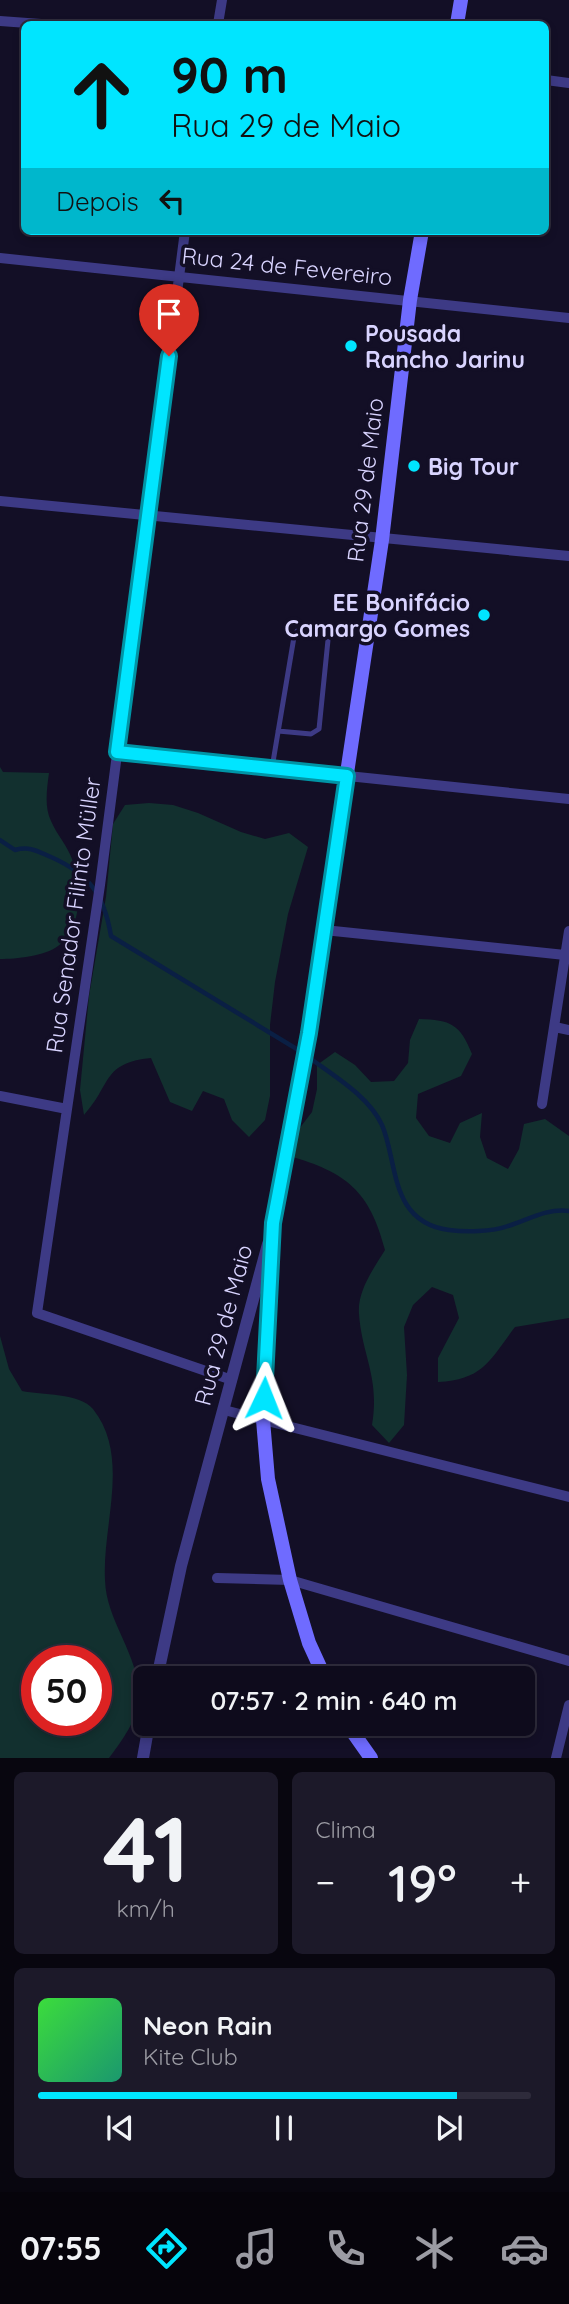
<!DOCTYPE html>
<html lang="pt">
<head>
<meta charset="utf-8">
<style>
	body { margin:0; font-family:Quicksand,sans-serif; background:#1c1929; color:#f1f3f6; height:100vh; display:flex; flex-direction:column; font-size:26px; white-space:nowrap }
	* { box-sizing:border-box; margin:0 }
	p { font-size:23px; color:#9b9ba3 }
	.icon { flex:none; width:38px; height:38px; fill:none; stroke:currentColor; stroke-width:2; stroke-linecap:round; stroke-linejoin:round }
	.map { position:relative; height:1758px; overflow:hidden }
	.drawer { display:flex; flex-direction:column; gap:14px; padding:14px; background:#08060f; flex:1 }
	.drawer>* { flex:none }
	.guide { position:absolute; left:21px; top:21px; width:528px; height:214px; border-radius:10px; box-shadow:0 4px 10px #0003,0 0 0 2px #2e2b3b; background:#00e5ff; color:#111; overflow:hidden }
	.speed { position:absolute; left:21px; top:1645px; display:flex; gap:14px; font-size:35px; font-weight:700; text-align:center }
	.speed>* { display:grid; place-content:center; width:91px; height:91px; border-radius:50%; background:#0e0b1c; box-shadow:0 4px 10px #0003,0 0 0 2px #2e2b3b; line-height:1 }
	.speed .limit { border:10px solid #d22; background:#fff; color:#111 }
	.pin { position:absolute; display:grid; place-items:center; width:60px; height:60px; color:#fff; margin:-72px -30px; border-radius:50% 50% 50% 0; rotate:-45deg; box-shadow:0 0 7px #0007 }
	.pin .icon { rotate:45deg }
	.me { position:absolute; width:77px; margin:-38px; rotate:2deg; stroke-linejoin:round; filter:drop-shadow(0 0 5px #0008) }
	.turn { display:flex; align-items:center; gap:24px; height:147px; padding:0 35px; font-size:32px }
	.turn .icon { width:91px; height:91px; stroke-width:2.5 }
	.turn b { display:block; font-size:49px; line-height:60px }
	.then { display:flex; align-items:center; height:66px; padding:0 35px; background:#0003; gap:14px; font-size:26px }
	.big { font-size:52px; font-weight:600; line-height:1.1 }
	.drawer .widget { flex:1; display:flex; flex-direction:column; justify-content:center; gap:10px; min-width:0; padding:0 24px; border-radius:10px; background:#1c1929 }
	.drawer .dial { align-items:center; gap:0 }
	.dial b { font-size:91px; line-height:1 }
	.song { display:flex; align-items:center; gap:21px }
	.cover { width:84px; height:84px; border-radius:10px; background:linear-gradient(135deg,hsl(120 70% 55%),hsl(160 70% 35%)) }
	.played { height:7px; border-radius:4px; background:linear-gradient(90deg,#00e5ff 85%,#2e2b3b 85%) }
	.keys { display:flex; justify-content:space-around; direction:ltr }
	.heat { display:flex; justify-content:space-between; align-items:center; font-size:38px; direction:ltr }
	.drawer .tiles { flex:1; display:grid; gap:14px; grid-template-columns:1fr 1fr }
	.widget:last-child { grid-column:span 2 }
	.trip { position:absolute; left:133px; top:1666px; width:402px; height:70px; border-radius:10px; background:#0e0b1c; box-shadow:0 4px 10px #0003,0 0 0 2px #2e2b3b; font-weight:600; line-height:70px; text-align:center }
	.tab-bar { display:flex; height:112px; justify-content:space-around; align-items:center; background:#06040b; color:#9b9ba3 }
	.tab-bar .icon { width:49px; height:49px }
	.tab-bar .current { color:#00e5ff }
	.tab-bar b { font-size:32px; color:#f1f3f6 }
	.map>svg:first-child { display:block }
</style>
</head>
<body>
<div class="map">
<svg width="569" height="1758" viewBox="0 0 569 1758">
	<rect width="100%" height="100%" fill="#130f26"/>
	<!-- green -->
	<path fill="#12302f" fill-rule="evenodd" d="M0,767l3,5 46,1c-2,15 -5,34 2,48 6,14 16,24 21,38 10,26 11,68 -14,87 -13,10 -42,13 -58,13z
		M149,803l24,2 25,8 43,19 24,7 24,-6 19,14 -20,67 -13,68 -5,43v71l-5,24 -16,17 -17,-17 -8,-21 -21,-8 -11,20 -22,-9 -19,-44c-49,5 -39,26 -67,57l-4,-25 9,-94 17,-99 7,-73 12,-19z
		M419,1019c32,1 41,5 53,35l-11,22 -43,18 -2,24 13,18 21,7 10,-20 22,-10 -2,24 7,21 21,11 11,-20 5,-25 21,-5 24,17v182l-54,9c-26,34 -31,52 -77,55v-24l21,-40 -6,-23 -21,-8 -19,18 -9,22 3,48 -3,50 -15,18 -17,-18c8,-48 -10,-69 -13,-111 -2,-23 15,-46 26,-64 -15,-59 -39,-78 -96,-94l10,-27 13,-17 5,-23v-24l18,-13 20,13 16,17 23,-1 14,-18 2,-23z
		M0,1336l9,33 13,22c19,4 58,2 71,18 38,48 9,115 12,171 1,41 34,74 34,117 0,21 -18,45 -30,61h-109zM37,1661h59v59h-59z"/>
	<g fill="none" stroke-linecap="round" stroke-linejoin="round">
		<!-- stream -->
		<path stroke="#0a1f44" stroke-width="4.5" d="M0,840l15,10c15,-4 22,1 36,7 38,17 53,37 60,79l189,115
			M307,1056c25,19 61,39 75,69 16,37 7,97 67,105 16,2 43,2 59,-4 20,-6 38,-18 61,-15"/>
		<!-- service -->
		<path stroke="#3d3a85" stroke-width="5" d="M272,768l22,-131 3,-6 14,-2 14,2 3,9 -9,89 -8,5 -33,-3"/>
		<!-- minor -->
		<path stroke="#3d3a85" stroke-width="10" d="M0,21l41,3
			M218,24l4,-24
			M546,80l23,3
			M185,231l-85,654 -63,428 195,67
			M0,258l569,60
			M0,501l569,55
			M117,752l452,47
			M324,930l241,25
			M555,1027l14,3
			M0,1096l67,13
			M542,1104l27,-173
			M224,1410l345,87
			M217,1578l73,2 279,81
			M556,1758l13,-53"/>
		<!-- tertiary -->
		<path stroke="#3d3a85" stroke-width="12" d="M157,1678l24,-112 87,-322
			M143,1758l6,-34"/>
		<!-- secondary -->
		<path stroke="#6f6bff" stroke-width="14" d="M457,24l4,-24
			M325,1678l-16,-35 -19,-63 -22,-101 -5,-59 10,-197 35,-190 74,-493 28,-240 12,-69
			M347,1724l24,34"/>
	</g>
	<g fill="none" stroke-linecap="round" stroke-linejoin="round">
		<defs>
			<path id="route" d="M169,356l-52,396 230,24 -38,257 -36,190 -9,175"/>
		</defs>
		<!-- route casing -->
		<use href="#route" stroke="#0095a6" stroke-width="18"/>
		<!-- route -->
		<use href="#route" stroke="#00e5ff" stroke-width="12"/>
	</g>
	<!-- markers -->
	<g fill="#00e5ff" stroke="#130f26" stroke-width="2.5">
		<circle cx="351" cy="346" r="7"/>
		<circle cx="414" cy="466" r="7"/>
		<circle cx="484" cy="615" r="7"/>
	</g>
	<g text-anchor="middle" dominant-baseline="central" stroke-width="7" stroke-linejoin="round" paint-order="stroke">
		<!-- street labels -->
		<g font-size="23" fill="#d9d4ff" stroke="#130f26">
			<text transform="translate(287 266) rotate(6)">Rua 24 de Fevereiro</text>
			<text transform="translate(365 480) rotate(-83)">Rua 29 de Maio</text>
			<text transform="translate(73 915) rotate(-82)">Rua Senador Filinto Müller</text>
			<text transform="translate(223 1325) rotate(-75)">Rua 29 de Maio</text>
		</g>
		<!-- poi labels -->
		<g font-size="23" font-weight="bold" fill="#d9d4ff" stroke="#130f26" text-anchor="start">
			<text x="365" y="333">Pousada<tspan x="365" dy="26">Rancho Jarinu</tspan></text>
			<text x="428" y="466">Big Tour</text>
			<text x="470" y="602" text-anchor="end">EE Bonifácio<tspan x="470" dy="26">Camargo Gomes</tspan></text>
		</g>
	</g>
</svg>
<div class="speed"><div class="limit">50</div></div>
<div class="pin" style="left:169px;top:356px;background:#d93025"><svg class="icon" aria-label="arrive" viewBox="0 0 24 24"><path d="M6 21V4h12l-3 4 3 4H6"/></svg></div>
<svg class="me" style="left:264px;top:1398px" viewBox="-20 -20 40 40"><path d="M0-17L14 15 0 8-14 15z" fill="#00e5ff" stroke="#fff" stroke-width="4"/></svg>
<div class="trip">07:57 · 2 min · 640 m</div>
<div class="guide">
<div class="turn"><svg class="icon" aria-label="ahead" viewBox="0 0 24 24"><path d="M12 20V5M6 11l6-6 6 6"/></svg><div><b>90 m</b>Rua 29 de Maio</div></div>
<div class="then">Depois<svg class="icon" aria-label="left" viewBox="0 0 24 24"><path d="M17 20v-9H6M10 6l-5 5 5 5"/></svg></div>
</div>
</div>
<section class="drawer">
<div class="tiles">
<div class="widget dial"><b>41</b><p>km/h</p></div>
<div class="widget"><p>Clima</p>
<div class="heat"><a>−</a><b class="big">19°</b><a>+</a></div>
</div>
<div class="widget">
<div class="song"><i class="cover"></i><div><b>Neon Rain</b><p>Kite Club</p></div></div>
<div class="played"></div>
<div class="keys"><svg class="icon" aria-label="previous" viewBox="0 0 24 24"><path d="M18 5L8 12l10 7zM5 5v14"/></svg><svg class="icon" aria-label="pause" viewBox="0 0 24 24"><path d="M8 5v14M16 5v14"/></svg><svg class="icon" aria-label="next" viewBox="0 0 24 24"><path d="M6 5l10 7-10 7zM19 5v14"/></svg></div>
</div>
</div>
</section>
<nav class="tab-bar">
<b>07:55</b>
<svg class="icon current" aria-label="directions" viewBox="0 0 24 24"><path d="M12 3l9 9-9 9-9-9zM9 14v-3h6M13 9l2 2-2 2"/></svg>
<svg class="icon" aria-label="music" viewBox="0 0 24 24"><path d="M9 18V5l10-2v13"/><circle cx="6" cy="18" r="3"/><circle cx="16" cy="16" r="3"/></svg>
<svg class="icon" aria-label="phone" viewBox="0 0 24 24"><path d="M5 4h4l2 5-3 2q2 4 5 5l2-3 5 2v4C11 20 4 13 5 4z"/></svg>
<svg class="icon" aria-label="climate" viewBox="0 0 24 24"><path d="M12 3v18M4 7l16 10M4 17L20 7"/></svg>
<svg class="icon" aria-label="car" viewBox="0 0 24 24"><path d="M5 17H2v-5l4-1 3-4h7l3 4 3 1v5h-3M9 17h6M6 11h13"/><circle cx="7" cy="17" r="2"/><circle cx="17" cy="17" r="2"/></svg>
</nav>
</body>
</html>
